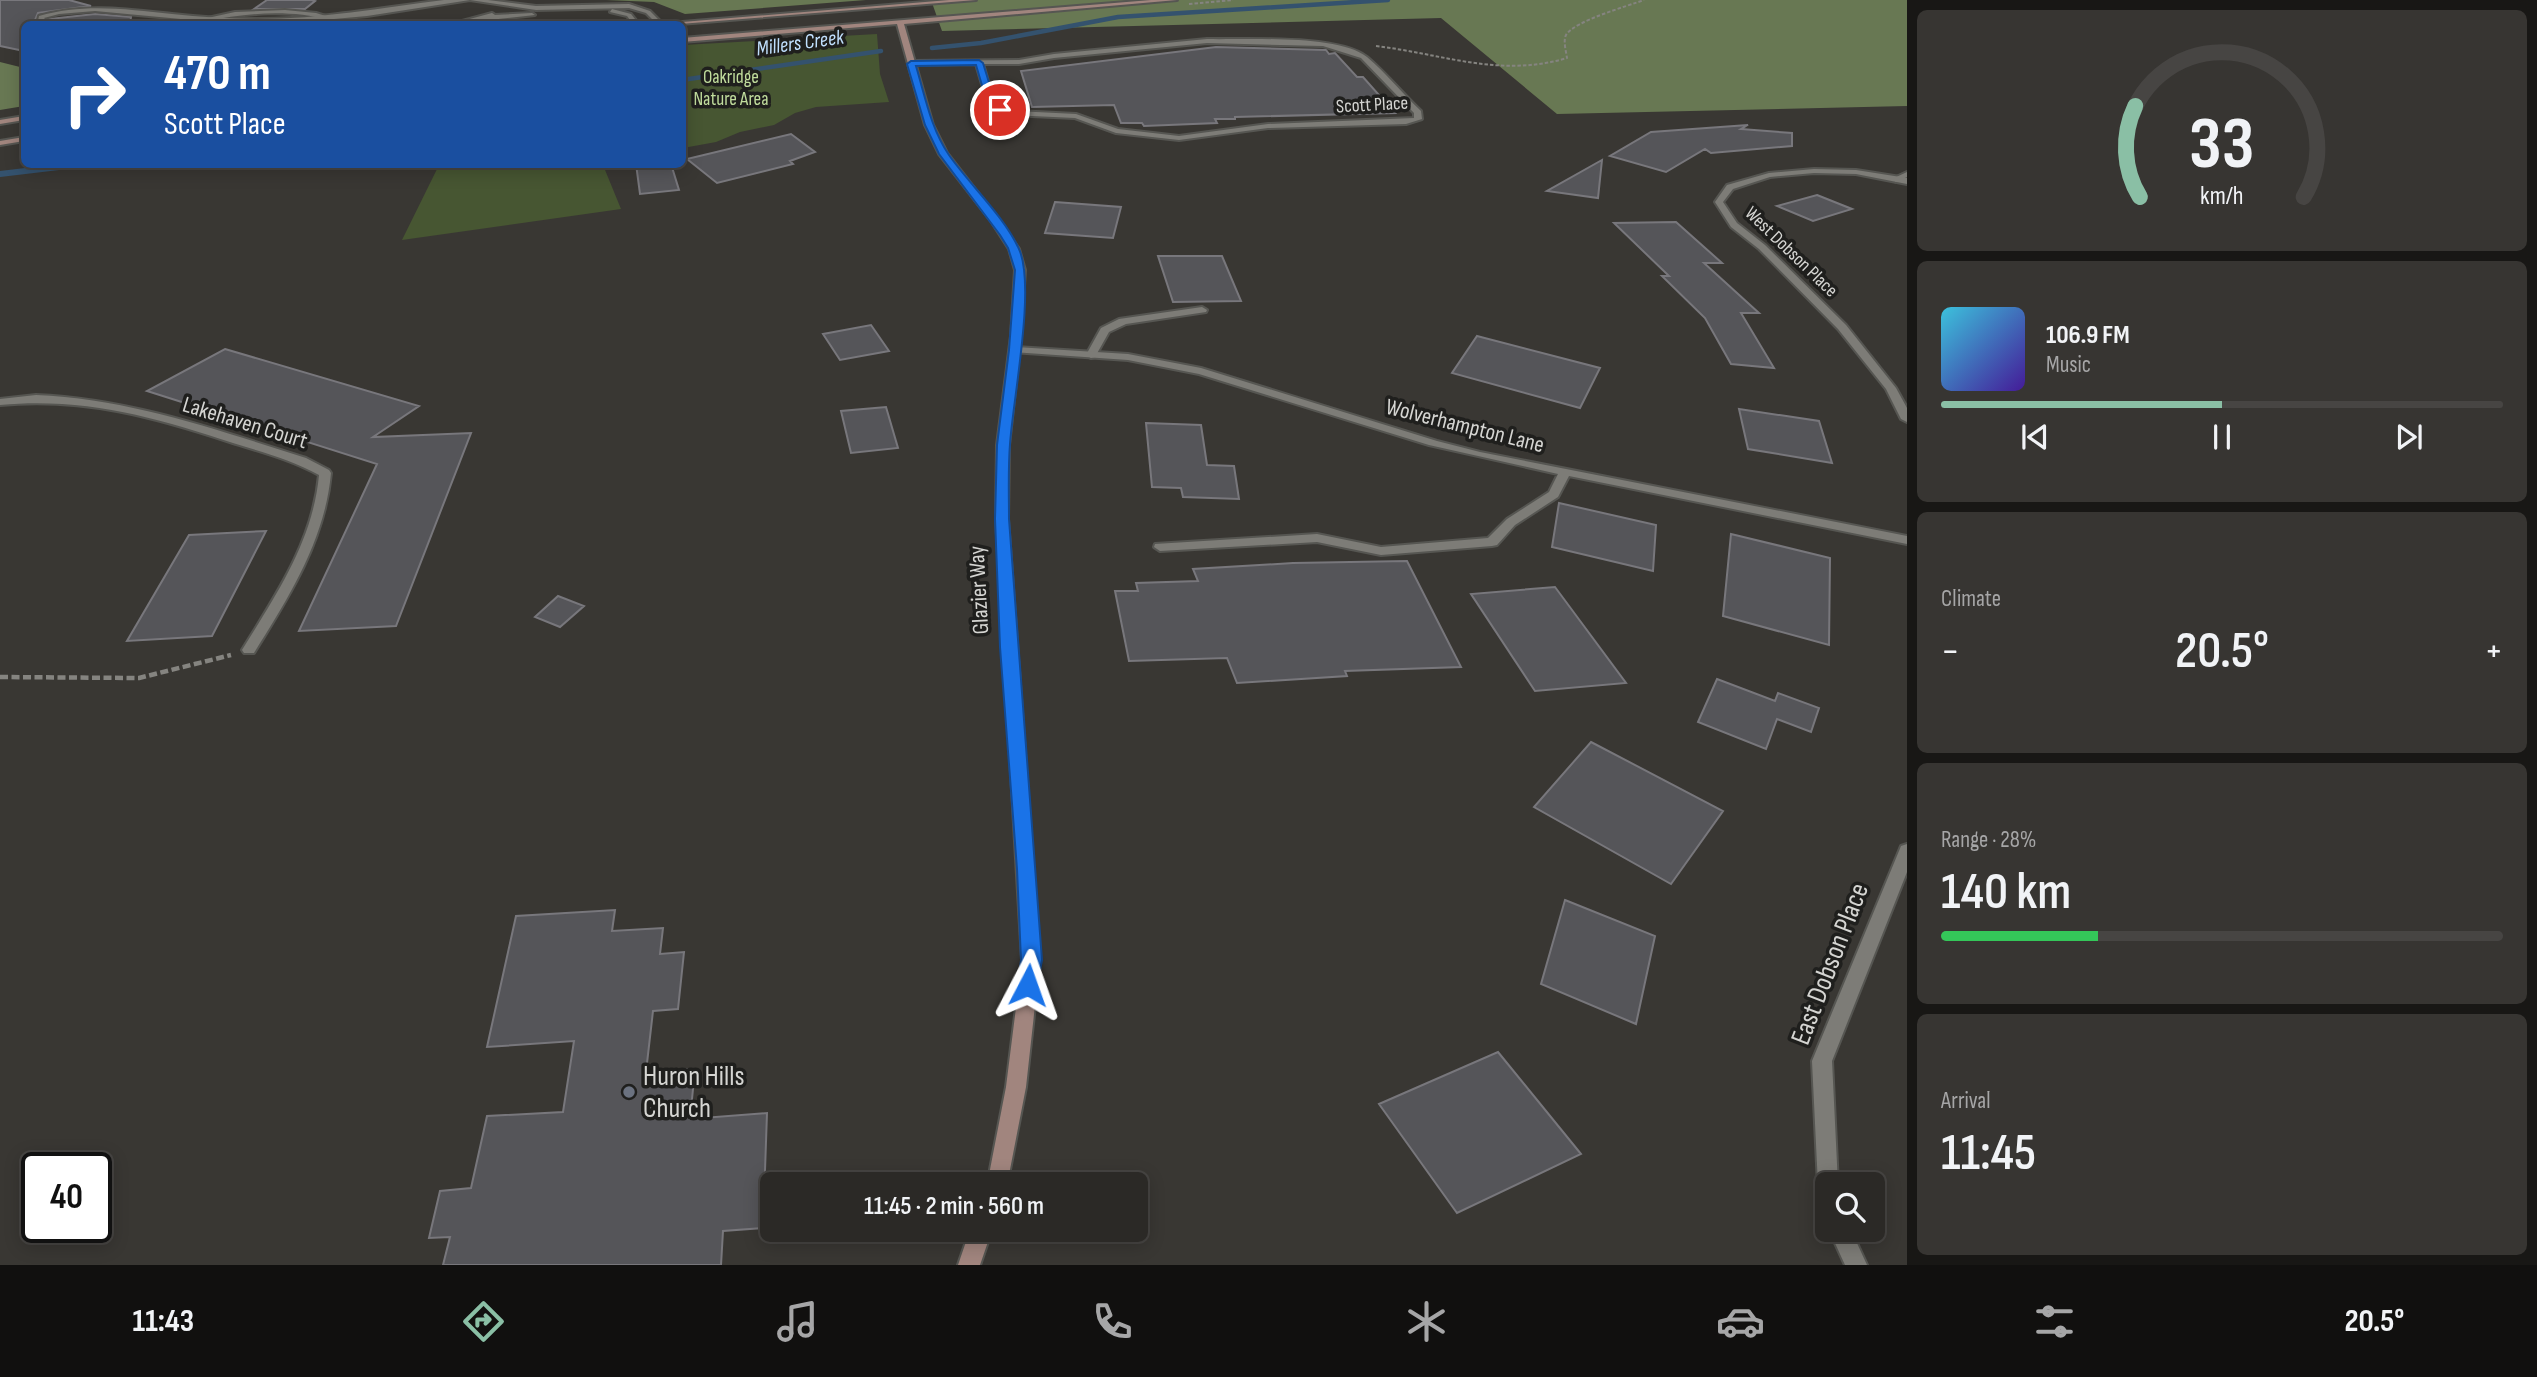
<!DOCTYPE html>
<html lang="en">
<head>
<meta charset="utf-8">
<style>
	body { margin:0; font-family:"Sofia Sans Condensed",sans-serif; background:#373532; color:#f1f3f6; height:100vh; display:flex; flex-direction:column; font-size:26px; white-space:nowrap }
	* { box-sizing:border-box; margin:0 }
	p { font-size:23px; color:#a6a6a7 }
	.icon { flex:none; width:38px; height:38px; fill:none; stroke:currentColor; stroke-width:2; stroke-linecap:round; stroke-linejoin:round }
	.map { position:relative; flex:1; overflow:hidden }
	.drawer { display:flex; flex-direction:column; gap:10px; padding:10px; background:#181715; width:630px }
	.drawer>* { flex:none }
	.guide { position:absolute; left:21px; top:21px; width:665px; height:147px; border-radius:10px; box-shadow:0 4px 18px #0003,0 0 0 2px #474543; background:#1a4fa0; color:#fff; overflow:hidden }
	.buttons { position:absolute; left:1815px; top:1172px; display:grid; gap:14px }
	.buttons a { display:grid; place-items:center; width:70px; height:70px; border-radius:10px; background:#2b2926; box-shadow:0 4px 18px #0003,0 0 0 2px #474543; font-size:35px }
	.speed { position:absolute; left:21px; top:1152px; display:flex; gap:14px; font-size:35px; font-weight:700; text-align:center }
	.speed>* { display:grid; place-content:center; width:91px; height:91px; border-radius:50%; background:#2b2926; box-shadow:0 4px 18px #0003,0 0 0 2px #474543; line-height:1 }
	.speed .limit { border:4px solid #111; border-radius:10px; background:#fff; color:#111 }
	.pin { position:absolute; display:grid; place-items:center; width:60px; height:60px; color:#fff; margin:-30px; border:4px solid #fff; border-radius:50%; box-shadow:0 2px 7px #0007 }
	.me { position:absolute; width:77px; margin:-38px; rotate:4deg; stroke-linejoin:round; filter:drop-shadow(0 0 5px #0008) }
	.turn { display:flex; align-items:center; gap:24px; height:147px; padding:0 28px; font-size:32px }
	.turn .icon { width:91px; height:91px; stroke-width:2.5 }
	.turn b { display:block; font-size:49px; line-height:60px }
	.big { font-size:52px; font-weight:600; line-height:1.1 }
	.drawer .tile { flex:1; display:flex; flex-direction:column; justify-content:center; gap:10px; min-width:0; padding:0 24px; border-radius:10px; background:#373532 }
	.drawer .dial { align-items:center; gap:0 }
	.dial svg { height:182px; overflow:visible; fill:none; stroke:#474543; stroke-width:7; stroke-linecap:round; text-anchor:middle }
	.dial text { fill:#f1f3f6; stroke:none }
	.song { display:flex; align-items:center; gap:21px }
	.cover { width:84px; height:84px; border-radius:10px; background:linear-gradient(135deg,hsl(190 70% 55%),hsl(260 70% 35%)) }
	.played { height:7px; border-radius:4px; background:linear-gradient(90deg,#8abfa5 50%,#474543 50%) }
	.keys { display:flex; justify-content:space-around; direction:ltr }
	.heat { display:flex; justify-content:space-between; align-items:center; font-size:38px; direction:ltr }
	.charge { height:10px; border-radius:5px; background:linear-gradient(90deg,#34c759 28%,#474543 0) }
	.trip { position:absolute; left:760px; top:1172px; width:388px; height:70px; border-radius:10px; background:#2b2926; box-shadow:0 4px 18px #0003,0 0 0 2px #474543; font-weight:600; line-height:70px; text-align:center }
	.dock { display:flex; height:112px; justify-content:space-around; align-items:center; background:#11100f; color:#a6a6a7 }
	.dock .icon { width:49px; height:49px }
	.dock .on { color:#8abfa5 }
	.dock b { font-size:32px; color:#f1f3f6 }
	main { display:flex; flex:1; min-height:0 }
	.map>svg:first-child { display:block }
</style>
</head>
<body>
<main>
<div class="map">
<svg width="1907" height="1265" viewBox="0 0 1907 1265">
	<rect width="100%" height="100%" fill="#393733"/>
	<!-- green -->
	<path fill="#475632" d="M877,34l3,40 9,28 -73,5 -21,6 -21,12 -34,7 -24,10 -33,6v-103z
		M439,165h164l18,44 -219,31z"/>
	<!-- forest -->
	<path fill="#687853" d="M606,0h260l-181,14 -31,-12z
		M931,0h976v106l-350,8 -116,-96 -499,13z
		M0,62l24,6v38l-24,4z"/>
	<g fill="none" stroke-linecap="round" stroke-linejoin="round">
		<!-- stream-far1 -->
		<path stroke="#34526e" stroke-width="4.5" d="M932,48l49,-5 137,-26 270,-17
			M682,80l199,-29"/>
		<!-- stream -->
		<path stroke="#34526e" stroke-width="6" d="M0,174l84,-10"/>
	</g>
	<!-- building -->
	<path fill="#555559" stroke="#78777c" stroke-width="2" d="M0,0h69l22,6 -53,7 -3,7 4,4h-15v27l-24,-5z
		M267,0h45l3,1 -10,8h-51z
		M95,14l36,3 -1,7h-78l-3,-5z
		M1216,47l110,3 3,4 6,-1 22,24h6l32,36 -160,4v2h-20l2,4 -73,3 -2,-3h-21l-7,-18 -82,2 -11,-36z
		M1748,125l-7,4 51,4v13l-81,7 -6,-4 -39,23 -56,-16 41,-24z
		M791,134l24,18 -25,9 3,3 -76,19 -30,-24z
		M1602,160l-4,38 -51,-7z
		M636,164h35l8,26 -39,4z
		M1817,195l35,14 -39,12 -36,-15z
		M1055,202l66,5 -8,31 -68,-5z
		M1676,222l46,41h-18l55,50h-18l33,55 -43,-4 -26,-46 -43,-42h7l-55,-53z
		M1158,256h64l19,45 -68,1z
		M871,325l18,26 -49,9 -17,-26z
		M1477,336l123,32 -20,40 -128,-35z
		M225,349l194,57 -46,31 98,-4 -75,193 -97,5 78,-167 -230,-73z
		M886,407l12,41 -47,5 -10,-42z
		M1739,409l80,12 13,42 -84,-14z
		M1146,423l55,2 6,40 27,1 5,33 -56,-2 -2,-9 -29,-1z
		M1559,503l97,22 -3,46 -101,-24z
		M266,531l-54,105 -85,5 62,-106z
		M1731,534l99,24 -1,87 -106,-29z
		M1407,561l54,106 -116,4 2,5 -110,7 -10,-25 -98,3 -14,-70h23l-2,-8 62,-2 -5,-12 100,-6z
		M1555,587l71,96 -91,8 -64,-97z
		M558,596l26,10 -24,21 -25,-10z
		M1717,679l58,22 3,-8 41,15 -8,24 -34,-13 -11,30 -68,-27z
		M1591,742l132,69 -52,73 -137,-77z
		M1565,900l90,36 -19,88 -95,-40z
		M615,910l-3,21 51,-3 -3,26 24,-2 -6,57 -25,2 -7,61 49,-3 -5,50 77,-6 -4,115 -40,3 -2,34h-278l7,-28 -21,1 11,-47 31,-3 16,-72 76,-4 11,-71 -87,6 29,-131z
		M1498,1052l83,102 -124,59 -78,-109z"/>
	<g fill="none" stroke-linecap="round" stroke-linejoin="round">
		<defs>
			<path id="lane" d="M285,10l31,3 16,5 -3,2c-40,-11 -82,-7 -123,1l-3,-2 32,-7z
				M1907,172v5l-11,5 -4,-3z
				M1202,307l5,3 -1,2 -80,12 -17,8 -14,25 -4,1 -5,-3 15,-27 18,-9z"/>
			<path id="street" d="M444,0h44l48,6 93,-2 21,7 13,13h-6l-11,-11 -17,-5 -93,2 -66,-10 -103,16 -66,6h-88l-118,-11 -36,3 -15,4 6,6h-7l-5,-3 1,-5c44,-13 87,-7 133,-2 28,3 57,5 85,5 64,0 124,-11 187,-19z
				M612,9l19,5 8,10h-6l-6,-8 -17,-4z
				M492,13l3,2 37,-2 3,2 -84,9z
				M1207,39c38,1 131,-5 160,18 19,16 36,37 54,54l1,8 -16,5 -138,4 -89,12 -63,-7 -41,-15 -62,-3 -24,-7 -13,-44 -65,1 -3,-2 3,-2 108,-1 35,-6zM1207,43l116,3 38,12 53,55v5l-146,6 -89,12 -61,-7 -42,-15 -62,-3 -19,-6 -12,-41h36l35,-6z
				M1814,169l42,1 51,8v6l-51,-10 -42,-1 -44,4 -37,12 -10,13 14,21 28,22 81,80 50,63 11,20v14l-6,-3 -15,-30 -48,-60 -79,-80 -28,-22 -16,-25 12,-17 42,-12z
				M1015,347l113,7 73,14 236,73 43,11 427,84v8l-338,-68 -11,21 -43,28 -18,20 -5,1 -111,9 -64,-13 -157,9 -6,-4 1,-3 162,-10 64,13 107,-9 19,-19 42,-27 9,-18 -129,-29 -230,-71 -71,-14 -117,-8v-4z
				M36,395c95,4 181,35 270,63l23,12 2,3c-6,67 -42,124 -77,180h-10l-2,-3c34,-55 71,-109 77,-175 -27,-15 -57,-23 -86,-32 -78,-26 -150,-46 -233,-38v-6z
				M1907,844v28l-75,189 6,124h-11v10l-6,-3 -3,-7 -6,-124 87,-210 2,-5z
				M1829,1230h22l16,35h-22z"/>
			<path id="secondary" d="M949,0h27l-296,24h-22z
				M1151,0h26l-273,24 29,101 14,28 52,67 20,29 6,21 -4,66 -12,109 -1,74 32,441 -14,127 -19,98h-20l19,-98 16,-127 -26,-441 1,-74 14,-109 4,-66 -6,-21 -18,-28 -52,-67 -14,-29 -28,-101 -215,18v-4z
				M24,116v4l-24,4v-4z
				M24,137v4l-24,4v-4z
				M970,1230h22l-12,35h-22z"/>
		</defs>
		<!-- lane casing -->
		<use href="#lane" stroke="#565652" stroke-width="4"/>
		<!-- street casing -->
		<use href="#street" stroke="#565652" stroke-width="4"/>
		<!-- secondary casing -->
		<use href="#secondary" stroke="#565652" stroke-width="4"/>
		<!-- path-far1 -->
		<path stroke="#858480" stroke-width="2" stroke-dasharray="3.5 2" stroke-linecap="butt" d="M1189,4l44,-4
			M1376,46c67,8 124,32 191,12 -1,-7 -4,-17 -1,-23 8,-14 62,-29 78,-35"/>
		<!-- path -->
		<path stroke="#858480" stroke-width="4.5" stroke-dasharray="8 3.5" stroke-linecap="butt" d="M0,677l139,1 92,-23"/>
		<!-- lane -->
		<use href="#lane" fill="#7d7c77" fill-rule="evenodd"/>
		<!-- street -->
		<use href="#street" fill="#7d7c77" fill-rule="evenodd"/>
		<!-- secondary -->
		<use href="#secondary" fill="#a1857e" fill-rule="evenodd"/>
	</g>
	<!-- route -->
	<path fill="#1a73e8" stroke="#114b97" stroke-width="2" d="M979,60l4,3 13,42 7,3v4l-15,-6 -12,-41 -60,1c9,30 15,63 33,89 21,30 55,61 70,94 17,37 -6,150 -9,195 -2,25 -1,50 -1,75l33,441 -6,32 -8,2 -7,-2 -3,-7 3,-25 -4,-91 -17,-222 -5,-128 2,-74 12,-95 6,-80 -7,-22 -8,-13 -61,-81 -14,-29 -18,-61 4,-3z"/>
	<!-- markers -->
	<circle fill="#6b7280" stroke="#1f1f1d" stroke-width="2.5" cx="629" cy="1092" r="7"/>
	<g text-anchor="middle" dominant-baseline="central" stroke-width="7" stroke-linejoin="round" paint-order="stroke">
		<!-- far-park labels -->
		<g font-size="19" fill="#c1dd9d" stroke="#1f1f1d">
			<text x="731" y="77">Oakridge<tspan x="731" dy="22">Nature Area</tspan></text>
		</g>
		<!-- far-street labels -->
		<g font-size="19" fill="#d5d5d2" stroke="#1f1f1d">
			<text transform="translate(1372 105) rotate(-3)">Scott Place</text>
			<text transform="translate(1791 252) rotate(44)">West Dobson Place</text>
		</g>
		<!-- far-water labels -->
		<g font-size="21" font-style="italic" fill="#c0dffd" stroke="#1f1f1d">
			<text transform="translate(800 43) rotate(-8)">Millers Creek</text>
		</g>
		<!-- street labels -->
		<g font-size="23" fill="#d5d5d2" stroke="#1f1f1d">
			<text transform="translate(245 423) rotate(17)">Lakehaven Court</text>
			<text transform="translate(1465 426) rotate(14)">Wolverhampton Lane</text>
			<text transform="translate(979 590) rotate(-93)">Glazier Way</text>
		</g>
		<!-- near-street labels -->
		<g font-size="28" fill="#d5d5d2" stroke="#1f1f1d">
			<text transform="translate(1830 964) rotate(-69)">East Dobson Place</text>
		</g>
		<!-- near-poi labels -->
		<g font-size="28" fill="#d5d5d2" stroke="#1f1f1d" text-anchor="start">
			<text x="643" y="1076">Huron Hills<tspan x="643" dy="32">Church</tspan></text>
		</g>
	</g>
</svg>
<div class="buttons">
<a><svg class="icon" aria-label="search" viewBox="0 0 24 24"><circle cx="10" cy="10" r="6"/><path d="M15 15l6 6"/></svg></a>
</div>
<div class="speed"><div class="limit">40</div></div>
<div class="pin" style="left:1000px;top:110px;background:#d93025"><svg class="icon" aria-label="arrive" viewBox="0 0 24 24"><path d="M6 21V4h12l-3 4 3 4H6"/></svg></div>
<svg class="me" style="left:1028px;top:985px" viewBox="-20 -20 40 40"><path d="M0-17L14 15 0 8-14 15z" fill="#1a73e8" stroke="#fff" stroke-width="4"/></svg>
<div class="trip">11:45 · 2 min · 560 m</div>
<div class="guide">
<div class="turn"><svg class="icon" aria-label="right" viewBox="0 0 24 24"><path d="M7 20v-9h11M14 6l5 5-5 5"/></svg><div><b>470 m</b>Scott Place</div></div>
</div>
</div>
<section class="drawer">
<div class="tile dial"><svg viewBox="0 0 100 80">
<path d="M14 69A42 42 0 1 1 86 69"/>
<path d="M14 69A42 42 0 0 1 12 29" stroke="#8abfa5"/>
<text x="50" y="56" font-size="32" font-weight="700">33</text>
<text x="50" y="72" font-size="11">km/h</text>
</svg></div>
<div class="tile">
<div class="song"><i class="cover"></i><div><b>106.9 FM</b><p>Music</p></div></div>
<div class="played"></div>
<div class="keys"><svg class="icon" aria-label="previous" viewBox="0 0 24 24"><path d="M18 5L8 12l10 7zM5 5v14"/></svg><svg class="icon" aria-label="pause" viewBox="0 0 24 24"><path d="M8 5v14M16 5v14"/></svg><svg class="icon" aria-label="next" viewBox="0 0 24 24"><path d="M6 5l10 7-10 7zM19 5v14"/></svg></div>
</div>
<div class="tile"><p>Climate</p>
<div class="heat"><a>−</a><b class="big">20.5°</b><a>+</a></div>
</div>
<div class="tile"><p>Range · 28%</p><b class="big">140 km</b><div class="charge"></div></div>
<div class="tile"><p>Arrival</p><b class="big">11:45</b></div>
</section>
</main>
<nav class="dock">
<b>11:43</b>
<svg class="icon on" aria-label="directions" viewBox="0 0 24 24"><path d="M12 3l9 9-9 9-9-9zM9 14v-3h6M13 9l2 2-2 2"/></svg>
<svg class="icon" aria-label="music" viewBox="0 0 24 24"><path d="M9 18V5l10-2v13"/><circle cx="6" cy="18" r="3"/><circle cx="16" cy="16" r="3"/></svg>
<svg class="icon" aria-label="phone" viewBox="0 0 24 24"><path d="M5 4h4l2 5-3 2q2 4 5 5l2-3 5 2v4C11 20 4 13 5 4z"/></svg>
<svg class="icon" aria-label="climate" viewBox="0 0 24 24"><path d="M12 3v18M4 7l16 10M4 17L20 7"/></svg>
<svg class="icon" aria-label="car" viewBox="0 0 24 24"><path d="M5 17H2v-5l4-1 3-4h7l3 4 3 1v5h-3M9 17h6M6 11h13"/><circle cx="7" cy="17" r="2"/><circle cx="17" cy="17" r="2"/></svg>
<svg class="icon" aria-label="filters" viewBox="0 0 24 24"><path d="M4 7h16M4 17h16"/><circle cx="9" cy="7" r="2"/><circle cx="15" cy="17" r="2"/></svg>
<b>20.5°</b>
</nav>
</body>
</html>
